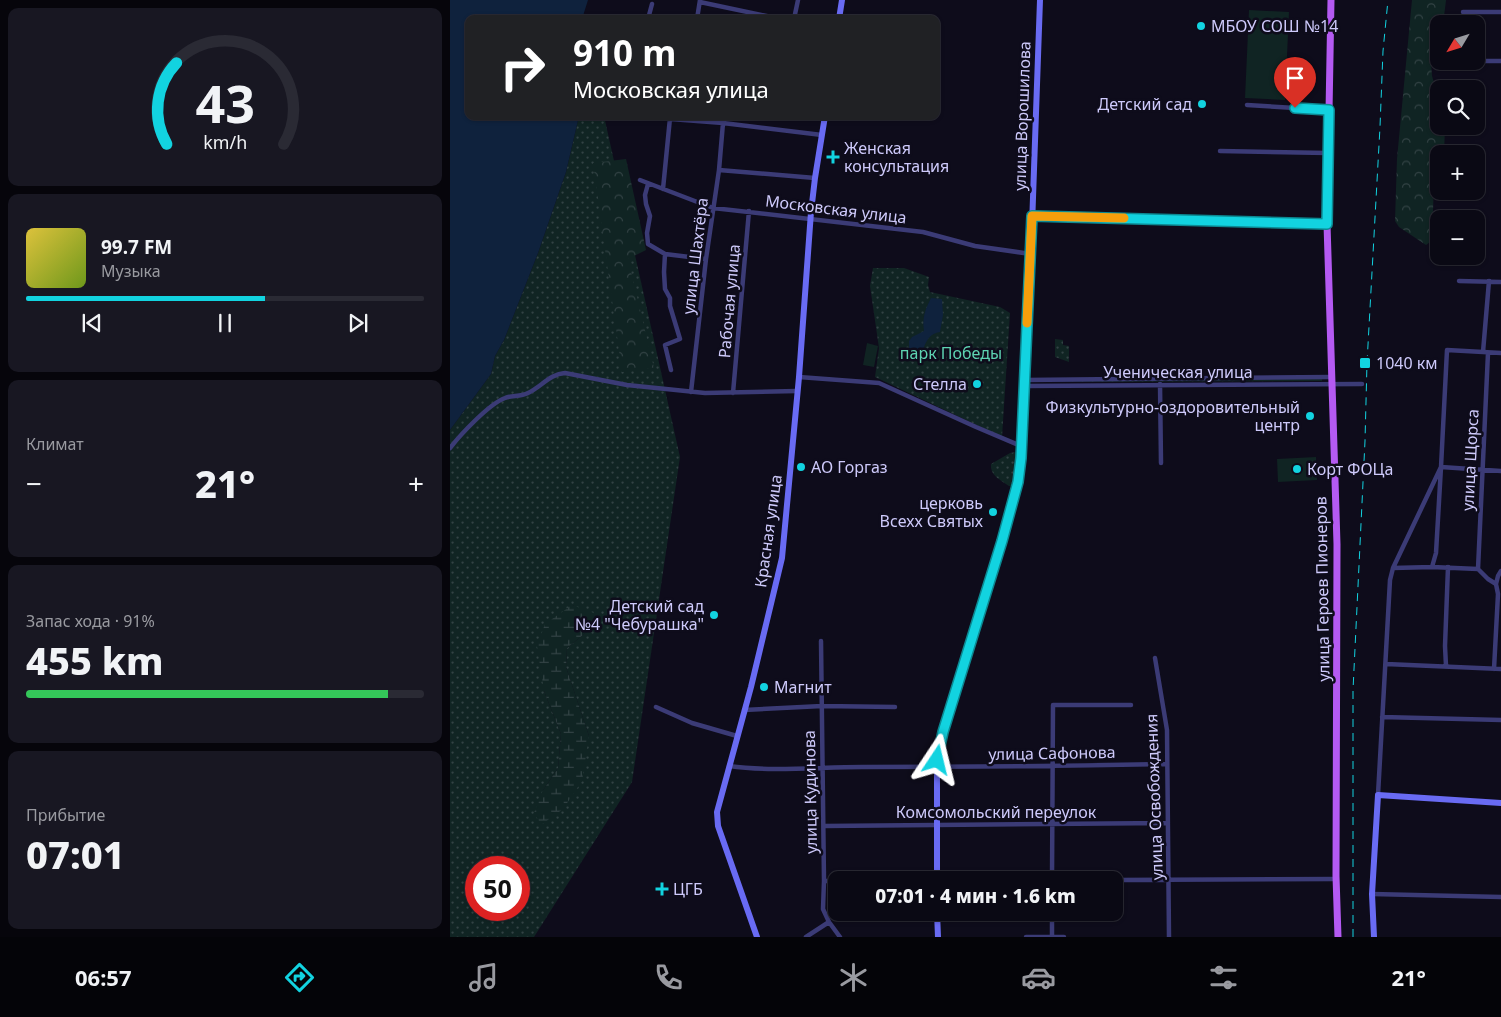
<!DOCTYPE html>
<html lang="ru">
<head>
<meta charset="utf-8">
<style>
	body { margin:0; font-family:"Noto Sans",sans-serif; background:#181722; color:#f1f3f6; height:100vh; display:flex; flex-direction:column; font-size:19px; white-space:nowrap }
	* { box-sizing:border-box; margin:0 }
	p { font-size:16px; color:#999aa0 }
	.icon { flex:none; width:28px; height:28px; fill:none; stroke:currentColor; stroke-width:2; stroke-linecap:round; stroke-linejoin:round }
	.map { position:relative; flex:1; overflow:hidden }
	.drawer { display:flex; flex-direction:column; gap:8px; padding:8px; background:#06050b; width:450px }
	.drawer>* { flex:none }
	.top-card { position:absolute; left:15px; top:15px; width:475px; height:105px; border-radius:10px; box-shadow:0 1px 4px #0004,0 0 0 1px #2a2a34; background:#202124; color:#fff; overflow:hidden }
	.needle { width:32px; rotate:232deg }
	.buttons { position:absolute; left:980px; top:15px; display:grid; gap:10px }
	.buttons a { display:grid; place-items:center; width:55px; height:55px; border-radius:10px; background:#0a0914; box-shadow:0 1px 4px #0004,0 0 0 1px #2a2a34; font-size:25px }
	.speed { position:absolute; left:15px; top:856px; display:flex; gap:10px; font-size:25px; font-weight:700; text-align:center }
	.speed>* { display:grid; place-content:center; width:65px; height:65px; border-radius:50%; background:#0a0914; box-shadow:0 1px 4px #0004,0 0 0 1px #2a2a34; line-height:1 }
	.speed .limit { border:8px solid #d22; background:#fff; color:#111 }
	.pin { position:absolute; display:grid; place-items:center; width:42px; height:42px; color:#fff; margin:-51px -21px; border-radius:50% 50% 50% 0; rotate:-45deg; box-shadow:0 0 5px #0007 }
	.pin .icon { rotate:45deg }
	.me { position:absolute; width:55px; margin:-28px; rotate:10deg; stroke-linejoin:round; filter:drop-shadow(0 0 4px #0008) }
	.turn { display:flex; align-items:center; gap:18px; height:105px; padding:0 25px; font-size:22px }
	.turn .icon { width:65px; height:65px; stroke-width:2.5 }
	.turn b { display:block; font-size:35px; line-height:42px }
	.big { font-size:38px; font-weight:800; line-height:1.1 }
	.drawer .card { flex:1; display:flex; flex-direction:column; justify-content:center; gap:8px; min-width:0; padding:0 18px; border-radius:10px; background:#181722 }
	.drawer .dial { align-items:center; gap:0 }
	.dial svg { height:130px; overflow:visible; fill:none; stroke:#2a2a34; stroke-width:7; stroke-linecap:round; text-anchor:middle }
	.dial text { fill:#f1f3f6; stroke:none }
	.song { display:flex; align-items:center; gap:15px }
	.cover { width:60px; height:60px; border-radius:8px; background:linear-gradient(135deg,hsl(50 70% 55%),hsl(80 70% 35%)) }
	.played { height:5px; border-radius:2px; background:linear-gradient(90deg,#12d3e0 60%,#2a2a34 60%) }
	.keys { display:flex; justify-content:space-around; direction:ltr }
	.heat { display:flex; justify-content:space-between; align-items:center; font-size:28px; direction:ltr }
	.charge { height:8px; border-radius:4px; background:linear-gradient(90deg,#34c759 91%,#2a2a34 0) }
	.trip { position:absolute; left:378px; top:871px; width:295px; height:50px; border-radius:10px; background:#0a0914; box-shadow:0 1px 4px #0004,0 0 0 1px #2a2a34; font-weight:800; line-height:50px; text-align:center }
	.tab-bar { display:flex; height:80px; justify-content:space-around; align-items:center; background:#040408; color:#999aa0 }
	.tab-bar .icon { width:35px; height:35px }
	.tab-bar .selected { color:#12d3e0 }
	.tab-bar b { font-size:22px; color:#f1f3f6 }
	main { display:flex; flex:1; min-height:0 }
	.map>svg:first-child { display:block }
</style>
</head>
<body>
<main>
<section class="drawer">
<div class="card dial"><svg viewBox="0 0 100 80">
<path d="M14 69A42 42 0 1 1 86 69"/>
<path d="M14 69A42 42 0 0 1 20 19" stroke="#12d3e0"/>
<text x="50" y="56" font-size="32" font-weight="700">43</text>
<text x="50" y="72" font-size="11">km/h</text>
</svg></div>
<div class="card">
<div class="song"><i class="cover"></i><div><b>99.7 FM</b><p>Музыка</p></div></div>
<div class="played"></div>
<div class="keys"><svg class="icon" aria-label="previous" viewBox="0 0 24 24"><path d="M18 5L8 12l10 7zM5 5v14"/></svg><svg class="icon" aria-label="pause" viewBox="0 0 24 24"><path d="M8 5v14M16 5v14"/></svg><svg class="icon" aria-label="next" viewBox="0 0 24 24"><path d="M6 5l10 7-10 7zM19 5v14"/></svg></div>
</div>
<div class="card"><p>Климат</p>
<div class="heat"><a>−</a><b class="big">21°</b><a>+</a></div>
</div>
<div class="card"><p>Запас хода · 91%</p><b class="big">455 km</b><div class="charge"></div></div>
<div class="card"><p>Прибытие</p><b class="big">07:01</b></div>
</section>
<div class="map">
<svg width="1051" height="937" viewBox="0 0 1051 937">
	<defs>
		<pattern id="grass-dots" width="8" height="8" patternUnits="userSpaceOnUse" patternTransform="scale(1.25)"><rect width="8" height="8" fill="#102423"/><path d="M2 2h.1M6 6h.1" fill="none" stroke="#324244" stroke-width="1.8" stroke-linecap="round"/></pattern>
		<pattern id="forest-crowns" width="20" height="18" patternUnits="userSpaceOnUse" patternTransform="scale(1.25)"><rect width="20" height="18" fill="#102423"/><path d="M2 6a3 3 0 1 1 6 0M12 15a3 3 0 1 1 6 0" fill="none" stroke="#324244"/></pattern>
		<pattern id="wetland-marsh" width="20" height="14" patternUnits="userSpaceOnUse" patternTransform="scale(1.25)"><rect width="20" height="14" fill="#102423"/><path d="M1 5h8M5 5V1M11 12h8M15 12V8" fill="none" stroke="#324244"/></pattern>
	</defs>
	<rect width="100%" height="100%" fill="#0e0c1b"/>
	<!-- grass -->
	<path fill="url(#grass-dots)" fill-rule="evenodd" d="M129,116h25l76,341 -48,325 -98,155h-84v-507l41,-56 4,-18 9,-16 34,-87 28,-81zM123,605l16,25 -22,18 -1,19 23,69 -47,56 16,-24 3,-34 -17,-43zM26,868h43v42h-43z
		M423,268h31l25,9 -1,8 2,7 70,15 10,6 -8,124 -127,-60 4,-29 -9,-62z
		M605,339l8,1v5l6,1v16l-14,-5z
		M712,379h160v2l-283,1z
		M566,452l-5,34h-2c-8,-6 -19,-10 -18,-22l19,-11z"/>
	<!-- forest -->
	<path fill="url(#forest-crowns)" d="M962,0h34l-3,24h-4v14l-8,24 1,14 7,23v27h6l-1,28h-5v18l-5,13 -2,50 -2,7 -4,3 -27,-18 -4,-6 2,-62z
		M176,159l20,91 -18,9 26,109 -32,4 -29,-209z"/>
	<!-- wetland -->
	<path fill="url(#wetland-marsh)" d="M122,605l22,8 -5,17 -22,18 -1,19 23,69 -7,45 -19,28 -22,16 -7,-12 8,-21 16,-24 3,-34 -17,-43 -7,-45 8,-22z"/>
	<!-- garden -->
	<path fill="#102423" d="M799,10l40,2 -4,88 -40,-2z
		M417,343l11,3 -4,21 -11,-2z
		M866,457l1,23 -39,2 -1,-23z"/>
	<!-- water -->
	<path fill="#0f223d" d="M0,0h138l-6,19h-113v97h110l-13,56 -28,81 -34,87 -9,16 -4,18 -41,56z
		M481,298l11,1 1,16 -3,17c-10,2 -12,6 -16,15l3,6 -2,2 -16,-2v-12l3,-4 12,-6c-2,-13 1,-21 7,-33z"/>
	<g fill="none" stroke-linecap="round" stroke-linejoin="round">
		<!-- street -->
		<path stroke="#3b3b76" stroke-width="4.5" d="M250,2l81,17
			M1013,12h38
			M198,19l4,-15
			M247,19l3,-19
			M344,19l4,-19
			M1026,61h25
			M797,105l82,5
			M181,116l92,7 99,12
			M770,151l108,2
			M269,170l96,8
			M190,180l73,28 210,24 52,14 56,8
			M198,184l-3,11 1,9 4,12 -3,17 1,11 17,10 -1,18 1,17 5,9v8l10,33 -15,6 6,25
			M213,189l7,-71
			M582,215l295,9
			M215,254l41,5
			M1009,281l42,1
			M1033,352l6,-71
			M349,377l80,6 97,44 45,19
			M574,380l307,-3
			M710,384l1,79
			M574,386l338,-2
			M241,392l15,-133 13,-89 4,-47
			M283,393l16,-182
			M0,448c11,-14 39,-44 55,-50 7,-3 15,-1 23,-5 13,-6 22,-19 37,-20l62,12 78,8 92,-2
			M982,567l4,-14 5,-86 60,4
			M943,568l39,-1 46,2 10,10 8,5 2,-8 3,-5
			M1028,569l10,-216
			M371,641l3,240 -1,28 6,13 11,15
			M705,658l12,72 2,207
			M936,664l115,5
			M996,666l-1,-20 3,-79
			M1044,669l4,-75 -2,-10
			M206,707l36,16 45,13
			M294,710l78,-4 73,1
			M932,717l119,3
			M279,766c43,6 89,1 133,1 102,0 203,-1 305,-3
			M928,795l12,-215 3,-12 48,-101 6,-117 54,3
			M374,826l344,-3
			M602,880l1,-175h78
			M664,880l222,-1
			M374,881h12
			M922,894l129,3
			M356,937l23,-15
			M576,937h38
			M602,937v-25"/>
		<!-- secondary -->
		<path stroke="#696bf3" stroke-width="6" d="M389,19l3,-19
			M487,880v-113l2,-20 48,-161 15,-45 18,-71 11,-216 9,-254
			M487,912l1,25
			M307,937l-39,-111 -1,-14 34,-125 31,-129 17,-181 12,-165 4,-34 10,-62
			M924,937l-2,-43 6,-99 123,8"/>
		<!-- primary -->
		<path stroke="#b45af2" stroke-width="7" d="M881,0l-4,224 10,320 -1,332 2,61"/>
		<!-- rail -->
		<path stroke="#12d3e0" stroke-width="1" stroke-dasharray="8 6" stroke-linecap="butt" d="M903,937v-247l12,-249 2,-78 13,-236 3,-76 5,-51"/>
	</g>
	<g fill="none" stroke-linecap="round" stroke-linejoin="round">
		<defs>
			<path id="route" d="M487,760l6,-28 59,-191 16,-59 3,-24 11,-242 295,8 2,-114 -34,-2"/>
		</defs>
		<!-- route casing -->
		<use href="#route" stroke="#0c8992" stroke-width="12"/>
		<!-- route -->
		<use href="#route" stroke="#12d3e0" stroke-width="9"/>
		<!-- slow -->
		<path stroke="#f59e0b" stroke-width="9" d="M577,323l5,-107 92,2"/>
	</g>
	<!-- markers -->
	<g fill="#12d3e0" stroke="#0e0c1b" stroke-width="2">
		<circle cx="751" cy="26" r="5"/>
		<circle cx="752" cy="104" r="5"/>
		<path d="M380.5 149.5h5v5h5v5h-5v5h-5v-5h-5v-5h5z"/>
		<rect x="909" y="357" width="12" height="12" rx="2.5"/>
		<circle cx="527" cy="384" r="5"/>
		<circle cx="860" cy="416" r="5"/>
		<circle cx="351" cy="467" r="5"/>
		<circle cx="847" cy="469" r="5"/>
		<circle cx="543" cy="512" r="5"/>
		<circle cx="264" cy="615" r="5"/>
		<circle cx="314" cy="687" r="5"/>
		<path d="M209.5 881.5h5v5h5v5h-5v5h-5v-5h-5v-5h5z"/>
	</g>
	<g text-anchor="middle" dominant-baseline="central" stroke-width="5" stroke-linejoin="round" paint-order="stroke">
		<!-- poi labels -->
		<g font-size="16" fill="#cecafb" stroke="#0e0c1b" text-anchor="start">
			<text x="761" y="26">МБОУ СОШ №14</text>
			<text x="742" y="104" text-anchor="end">Детский сад</text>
			<text x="394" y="148">Женская<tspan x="394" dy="18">консультация</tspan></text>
			<text x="926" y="363">1040 км</text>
			<text x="517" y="384" text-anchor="end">Стелла</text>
			<text x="850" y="407" text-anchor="end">Физкультурно-оздоровительный<tspan x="850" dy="18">центр</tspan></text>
			<text x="361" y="467">АО Горгаз</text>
			<text x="857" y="469">Корт ФОЦа</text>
			<text x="533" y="503" text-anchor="end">церковь<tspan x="533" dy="18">Всехх Святых</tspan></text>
			<text x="254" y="606" text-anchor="end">Детский сад<tspan x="254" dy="18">№4 "Чебурашка"</tspan></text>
			<text x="324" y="687">Магнит</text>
			<text x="223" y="889">ЦГБ</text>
		</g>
		<!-- street labels -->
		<g font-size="16" fill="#cecafb" stroke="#0e0c1b">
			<text transform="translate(572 116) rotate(-88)">улица Ворошилова</text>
			<text transform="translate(386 209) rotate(7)">Московская улица</text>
			<text transform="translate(245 256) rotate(-83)">улица Шахтёра</text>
			<text transform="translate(279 301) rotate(-85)">Рабочая улица</text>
			<text x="728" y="372">Ученическая улица</text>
			<text transform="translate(1020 460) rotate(-87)">улица Щорса</text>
			<text transform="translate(318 531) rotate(-82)">Красная улица</text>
			<text transform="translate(872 589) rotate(-91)">улица Героев Пионеров</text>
			<text transform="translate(602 753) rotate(-1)">улица Сафонова</text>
			<text transform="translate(360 792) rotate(-91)">улица Кудинова</text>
			<text transform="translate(704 797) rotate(-92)">улица Освобождения</text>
			<text x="546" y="812">Комсомольский переулок</text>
		</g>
		<!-- park labels -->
		<g font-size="16" fill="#5ed4b2" stroke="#0e0c1b">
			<text x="501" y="353">парк Победы</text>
		</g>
	</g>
</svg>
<div class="buttons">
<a><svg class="needle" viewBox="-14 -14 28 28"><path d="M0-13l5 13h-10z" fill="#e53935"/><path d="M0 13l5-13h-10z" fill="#999aa0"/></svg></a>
<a><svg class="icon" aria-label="search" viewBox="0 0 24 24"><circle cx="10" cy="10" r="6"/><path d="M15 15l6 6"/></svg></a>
<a>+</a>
<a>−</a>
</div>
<div class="speed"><div class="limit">50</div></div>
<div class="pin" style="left:845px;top:108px;background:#d93025"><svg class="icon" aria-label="arrive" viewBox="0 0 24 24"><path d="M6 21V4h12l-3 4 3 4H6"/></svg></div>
<svg class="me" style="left:487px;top:760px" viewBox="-20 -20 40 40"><path d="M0-17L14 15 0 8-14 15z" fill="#12d3e0" stroke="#fff" stroke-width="4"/></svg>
<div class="trip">07:01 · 4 мин · 1.6 km</div>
<div class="top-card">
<div class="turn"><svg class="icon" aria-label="right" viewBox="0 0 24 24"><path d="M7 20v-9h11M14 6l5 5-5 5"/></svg><div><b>910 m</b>Московская улица</div></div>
</div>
</div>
</main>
<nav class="tab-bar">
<b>06:57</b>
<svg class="icon selected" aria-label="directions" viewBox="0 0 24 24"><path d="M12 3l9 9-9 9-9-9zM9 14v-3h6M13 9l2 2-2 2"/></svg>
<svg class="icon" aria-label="music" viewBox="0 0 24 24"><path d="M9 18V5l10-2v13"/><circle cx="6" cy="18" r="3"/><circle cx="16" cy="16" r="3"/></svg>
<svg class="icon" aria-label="phone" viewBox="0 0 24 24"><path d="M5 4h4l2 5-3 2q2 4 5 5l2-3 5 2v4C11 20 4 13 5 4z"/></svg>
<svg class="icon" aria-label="climate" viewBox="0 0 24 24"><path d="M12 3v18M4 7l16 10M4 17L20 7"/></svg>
<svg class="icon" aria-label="car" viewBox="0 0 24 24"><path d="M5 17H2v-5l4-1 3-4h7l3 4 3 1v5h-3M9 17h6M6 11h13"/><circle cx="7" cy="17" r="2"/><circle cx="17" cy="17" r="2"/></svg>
<svg class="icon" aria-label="filters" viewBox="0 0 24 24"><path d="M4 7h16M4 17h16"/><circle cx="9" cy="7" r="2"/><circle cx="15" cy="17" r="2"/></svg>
<b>21°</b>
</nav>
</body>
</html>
